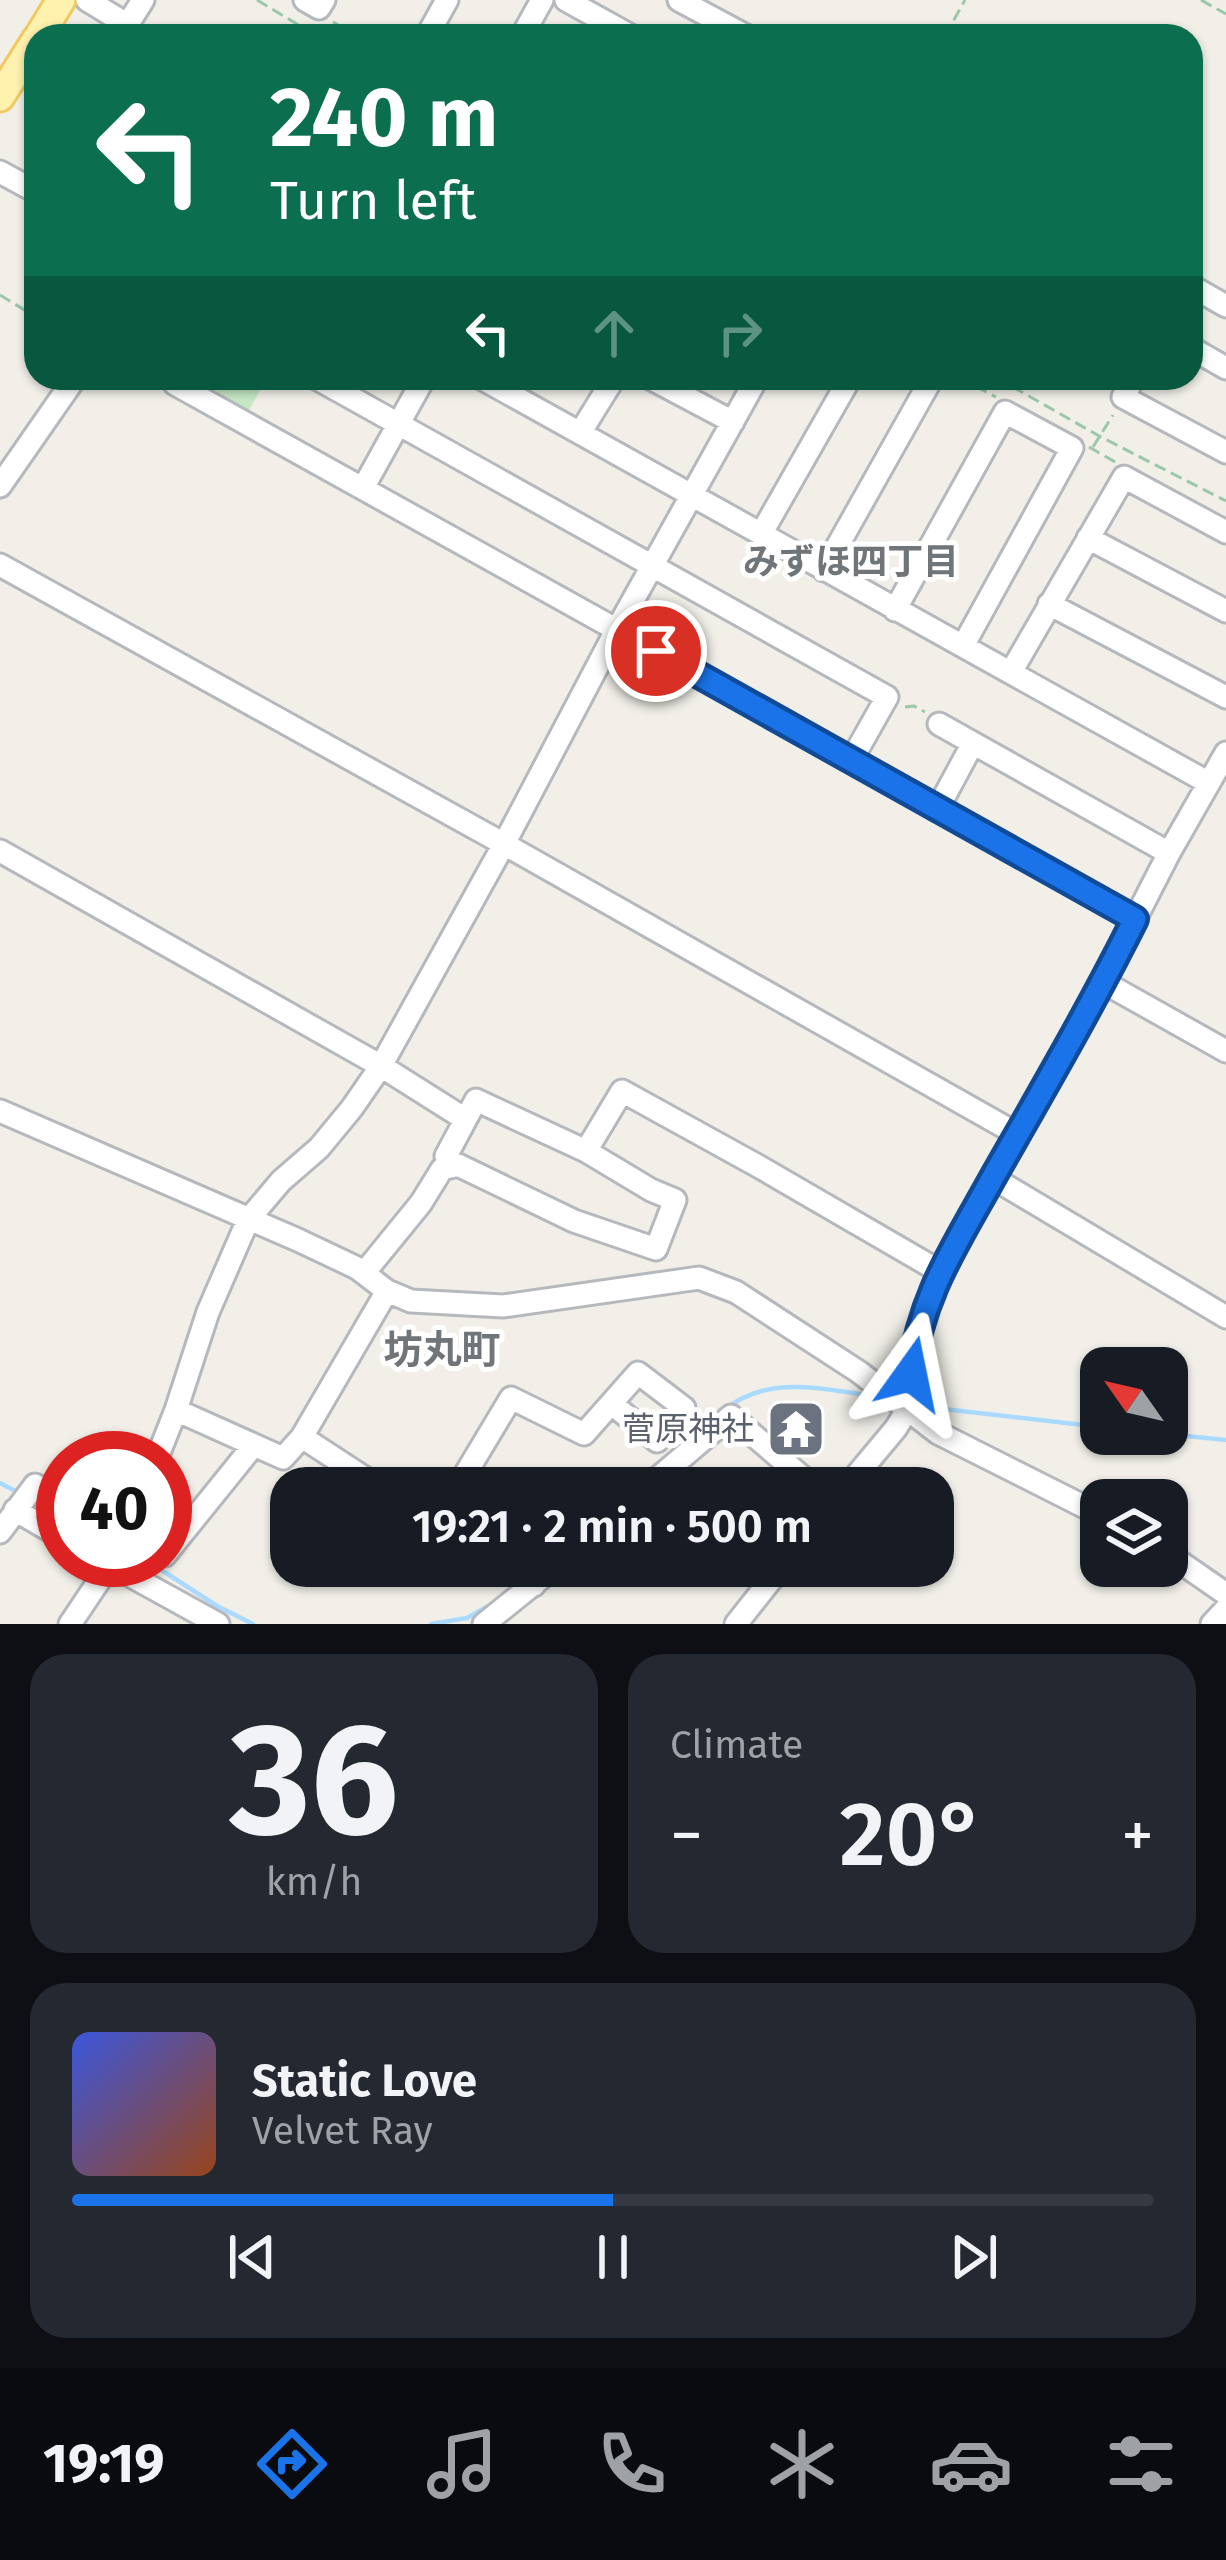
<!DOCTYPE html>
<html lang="en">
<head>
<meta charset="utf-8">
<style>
	body { margin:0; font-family:"Fira Sans","Noto Sans JP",sans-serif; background:#242831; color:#f1f3f6; height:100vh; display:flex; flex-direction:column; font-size:45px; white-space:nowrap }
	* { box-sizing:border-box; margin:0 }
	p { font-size:39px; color:#9ea1a6 }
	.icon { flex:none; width:66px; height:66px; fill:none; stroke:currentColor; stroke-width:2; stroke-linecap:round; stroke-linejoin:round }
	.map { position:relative; height:1624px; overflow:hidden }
	.drawer { display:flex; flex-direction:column; gap:30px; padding:30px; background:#0d0f14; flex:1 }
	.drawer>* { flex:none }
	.guide { position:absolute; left:24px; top:24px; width:1179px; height:366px; border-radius:36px; box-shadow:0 3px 9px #0004; background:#0b6e4f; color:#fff; overflow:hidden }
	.needle { width:78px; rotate:304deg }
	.fabs { position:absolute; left:1080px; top:1347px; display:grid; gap:24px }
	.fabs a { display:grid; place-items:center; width:108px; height:108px; border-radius:24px; background:#171b24; box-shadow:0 3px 9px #0004; font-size:60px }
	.speed { position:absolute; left:36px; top:1431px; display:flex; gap:24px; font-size:60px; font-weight:700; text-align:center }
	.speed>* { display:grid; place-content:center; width:156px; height:156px; border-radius:50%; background:#171b24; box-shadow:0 3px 9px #0004; line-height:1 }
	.speed .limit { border:18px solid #d22; background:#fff; color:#111 }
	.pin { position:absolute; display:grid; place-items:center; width:102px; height:102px; color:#fff; margin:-51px; border:6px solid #fff; border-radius:50%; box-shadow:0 3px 12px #0007 }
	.me { position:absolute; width:132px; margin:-66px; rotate:12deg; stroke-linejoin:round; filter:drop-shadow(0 0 9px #0008) }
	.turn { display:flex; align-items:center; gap:42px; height:252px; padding:0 48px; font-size:54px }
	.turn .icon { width:156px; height:156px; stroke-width:2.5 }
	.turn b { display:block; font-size:84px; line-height:102px }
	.lanes { display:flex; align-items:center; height:114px; padding:0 48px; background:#0003; justify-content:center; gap:60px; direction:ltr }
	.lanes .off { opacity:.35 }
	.big { font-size:90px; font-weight:600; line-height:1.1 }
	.drawer .widget { flex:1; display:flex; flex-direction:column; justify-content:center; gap:18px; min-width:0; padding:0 42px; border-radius:36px; background:#242831 }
	.drawer .dial { align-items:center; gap:0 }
	.dial b { font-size:156px; line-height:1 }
	.song { display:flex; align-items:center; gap:36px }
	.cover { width:144px; height:144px; border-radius:18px; background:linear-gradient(135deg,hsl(230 70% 55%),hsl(20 70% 35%)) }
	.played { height:12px; border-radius:6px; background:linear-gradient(90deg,#1a73e8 50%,#363941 50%) }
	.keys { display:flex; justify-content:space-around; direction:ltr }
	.heat { display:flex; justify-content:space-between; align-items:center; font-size:66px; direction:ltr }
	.drawer .tiles { flex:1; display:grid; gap:30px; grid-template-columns:1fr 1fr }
	.widget:last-child { grid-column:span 2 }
	.trip { position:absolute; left:270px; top:1467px; width:684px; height:120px; border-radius:36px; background:#171b24; box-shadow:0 3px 9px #0004; font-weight:600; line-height:120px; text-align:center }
	.menu { display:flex; height:192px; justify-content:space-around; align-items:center; background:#090b0e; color:#9ea1a6 }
	.menu .icon { width:84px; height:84px }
	.menu .active { color:#1a73e8 }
	.menu b { font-size:54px; color:#f1f3f6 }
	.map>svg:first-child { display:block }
</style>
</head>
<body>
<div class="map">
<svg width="1226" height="1624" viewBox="0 0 1226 1624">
	<rect width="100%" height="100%" fill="#f1efe8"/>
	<!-- green -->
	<path fill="#c5e8c5" d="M187,378h80l-19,34z"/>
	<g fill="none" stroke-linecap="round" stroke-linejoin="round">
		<!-- stream -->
		<path stroke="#aadaff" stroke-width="4.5" d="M926,1407l175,20
			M724,1410c45,-36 97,-21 149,-14
			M1167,1434l59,6
			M0,1483l21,11
			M31,1500l32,17
			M146,1560l71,46 36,18
			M431,1624l36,-6 32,-18"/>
		<defs>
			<path id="minor" d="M87,0l41,25
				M305,0l14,8 5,-8
				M566,0l65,36
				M679,0l67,36
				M121,35l22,-35
				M427,36l20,-36
				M522,36l20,-36
				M0,172l33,18 3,-5
				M1191,286l35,20
				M1191,348l35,20
				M178,378l-3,6 960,534
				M316,378l571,319 -36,64
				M481,378l728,405
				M650,378l83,44
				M1134,378l-11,19 103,55
				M580,433l34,-55
				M0,486l75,-108
				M363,488l61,-110
				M761,534l89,-156
				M1088,538l138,73
				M0,565l504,279 513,290
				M824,570l108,-192
				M1049,604l177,93
				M895,610l110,-198 67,36 -109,198
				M1011,672l113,-195 102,55
				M939,724l230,129
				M937,810l36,-67
				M0,851l381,215 84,53
				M1103,982l123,69
				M0,1111l298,129 59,28 30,23 24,10 92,5 196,-28 37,14 123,80 79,61 163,82
				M586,1151l36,-60 136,75 181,105
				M993,1178l233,139
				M364,1273l57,-70 21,-34 16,-4 116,56 82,28 19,-49 -24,-10 -65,-39 -110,-51 -30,56 4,11
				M612,1404l45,37
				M176,1410l107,48 19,-21 85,-146
				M302,1437l78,51
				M157,1458l19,-48 32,-98 40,-92 33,-39 38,-33 33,-40 29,-42 123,-222 113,-215 140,-251
				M457,1488l54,-90 73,36 54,-61 46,35
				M646,1488l85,-72 84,72
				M846,1488l50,-60 11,-18 8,-71 24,-68 164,-289 66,-129 57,-100
				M15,1510l48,28
				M0,1532l35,-47 28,15
				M1167,1553l59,41
				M165,1555l88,-109
				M102,1560l116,64
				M503,1566l31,19
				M70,1624l43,-64
				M484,1624l72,-58
				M736,1624l46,-58
				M1212,1624l14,-15"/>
			<path id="major" d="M39,36l22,-36
				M0,97l36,-57"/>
		</defs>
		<!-- minor casing -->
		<use href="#minor" stroke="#b5b8bc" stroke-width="27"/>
		<!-- major casing -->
		<use href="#major" stroke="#f2c960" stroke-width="33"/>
		<!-- path -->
		<path stroke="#9cc7a9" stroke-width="3" stroke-dasharray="12 6" stroke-linecap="butt" d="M257,0l50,30 -4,6
			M1201,0l25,14
			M333,22l24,14
			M945,36l20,-36
			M0,295l36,22
			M139,378l19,11
			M960,378l36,19
			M997,378l104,59 125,64
			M1089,447l28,16
			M1093,447l20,-32
			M905,707l9,-1 11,6"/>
		<!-- minor -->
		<use href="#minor" stroke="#fff" stroke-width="21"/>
		<!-- major -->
		<use href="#major" stroke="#fff2af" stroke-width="27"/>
	</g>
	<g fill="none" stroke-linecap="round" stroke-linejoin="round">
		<defs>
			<path id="route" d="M656,651l479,268c-44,88 -94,174 -143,260 -37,67 -72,118 -81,195"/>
		</defs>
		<!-- route casing -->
		<use href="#route" stroke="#114b97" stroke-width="30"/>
		<!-- route -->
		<use href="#route" stroke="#1a73e8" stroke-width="21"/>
	</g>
	<!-- icons -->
	<defs>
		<symbol id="temple-square" viewBox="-11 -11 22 22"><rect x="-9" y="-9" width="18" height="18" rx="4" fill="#6b7280" stroke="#fff"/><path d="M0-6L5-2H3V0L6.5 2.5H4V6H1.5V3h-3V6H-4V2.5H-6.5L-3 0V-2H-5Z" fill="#fff"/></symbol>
	</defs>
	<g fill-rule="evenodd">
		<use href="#temple-square" x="763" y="1396" width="66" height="66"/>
	</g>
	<g text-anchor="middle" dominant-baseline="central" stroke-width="10" stroke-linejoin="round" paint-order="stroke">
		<!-- worship labels -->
		<g font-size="33" fill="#5b616d" stroke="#fff" text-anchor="end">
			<text x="754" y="1429">菅原神社</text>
		</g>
		<!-- neighbourhood labels -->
		<g font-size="36" font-weight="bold" fill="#70757a" stroke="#fff">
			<text x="851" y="562">みずほ四丁目</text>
		</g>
		<!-- quarter labels -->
		<g font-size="39" font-weight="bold" fill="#70757a" stroke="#fff">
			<text x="442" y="1350">坊丸町</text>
		</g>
	</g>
</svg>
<div class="fabs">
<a><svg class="needle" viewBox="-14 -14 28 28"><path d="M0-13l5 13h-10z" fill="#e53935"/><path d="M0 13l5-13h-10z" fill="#9ea1a6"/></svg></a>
<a><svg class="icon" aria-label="layers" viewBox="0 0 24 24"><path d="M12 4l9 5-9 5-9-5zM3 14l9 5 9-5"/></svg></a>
</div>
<div class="speed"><div class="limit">40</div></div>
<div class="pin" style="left:656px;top:651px;background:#d93025"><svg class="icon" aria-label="arrive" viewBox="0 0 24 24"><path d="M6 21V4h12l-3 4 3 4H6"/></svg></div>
<svg class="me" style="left:911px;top:1374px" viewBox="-20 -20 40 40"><path d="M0-17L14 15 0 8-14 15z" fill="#1a73e8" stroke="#fff" stroke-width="4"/></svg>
<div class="trip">19:21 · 2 min · 500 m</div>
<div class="guide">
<div class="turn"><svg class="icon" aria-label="left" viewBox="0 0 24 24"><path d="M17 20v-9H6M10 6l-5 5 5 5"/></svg><div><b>240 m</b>Turn left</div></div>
<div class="lanes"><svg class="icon" aria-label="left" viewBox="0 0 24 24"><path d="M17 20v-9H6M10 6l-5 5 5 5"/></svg><svg class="icon off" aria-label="ahead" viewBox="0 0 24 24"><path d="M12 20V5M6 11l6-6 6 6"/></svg><svg class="icon off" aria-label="right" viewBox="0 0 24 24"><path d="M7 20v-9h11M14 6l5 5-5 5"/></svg></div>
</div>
</div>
<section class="drawer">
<div class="tiles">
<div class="widget dial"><b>36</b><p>km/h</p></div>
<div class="widget"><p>Climate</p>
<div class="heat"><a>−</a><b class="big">20°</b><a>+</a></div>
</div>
<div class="widget">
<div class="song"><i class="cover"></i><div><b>Static Love</b><p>Velvet Ray</p></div></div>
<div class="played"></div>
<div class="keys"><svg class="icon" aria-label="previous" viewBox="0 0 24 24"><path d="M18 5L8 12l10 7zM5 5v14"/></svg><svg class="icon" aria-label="pause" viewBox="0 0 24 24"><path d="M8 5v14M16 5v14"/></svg><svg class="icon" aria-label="next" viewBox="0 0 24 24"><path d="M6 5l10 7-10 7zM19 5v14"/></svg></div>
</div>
</div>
</section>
<nav class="menu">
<b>19:19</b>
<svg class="icon active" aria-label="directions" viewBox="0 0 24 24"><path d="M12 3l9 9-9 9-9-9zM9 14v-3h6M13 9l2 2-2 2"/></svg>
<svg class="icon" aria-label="music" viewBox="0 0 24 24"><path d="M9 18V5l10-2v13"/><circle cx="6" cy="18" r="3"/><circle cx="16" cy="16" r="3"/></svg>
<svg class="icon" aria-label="phone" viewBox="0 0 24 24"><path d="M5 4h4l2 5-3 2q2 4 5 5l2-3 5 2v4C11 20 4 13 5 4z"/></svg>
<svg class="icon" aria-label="climate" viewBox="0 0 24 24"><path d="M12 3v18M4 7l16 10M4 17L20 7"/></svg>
<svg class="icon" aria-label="car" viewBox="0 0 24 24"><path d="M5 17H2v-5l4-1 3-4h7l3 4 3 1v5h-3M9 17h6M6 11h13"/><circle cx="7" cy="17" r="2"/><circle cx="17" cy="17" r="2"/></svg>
<svg class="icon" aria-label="filters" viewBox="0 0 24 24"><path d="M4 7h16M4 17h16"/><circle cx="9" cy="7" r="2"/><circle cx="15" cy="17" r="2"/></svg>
</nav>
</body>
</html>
